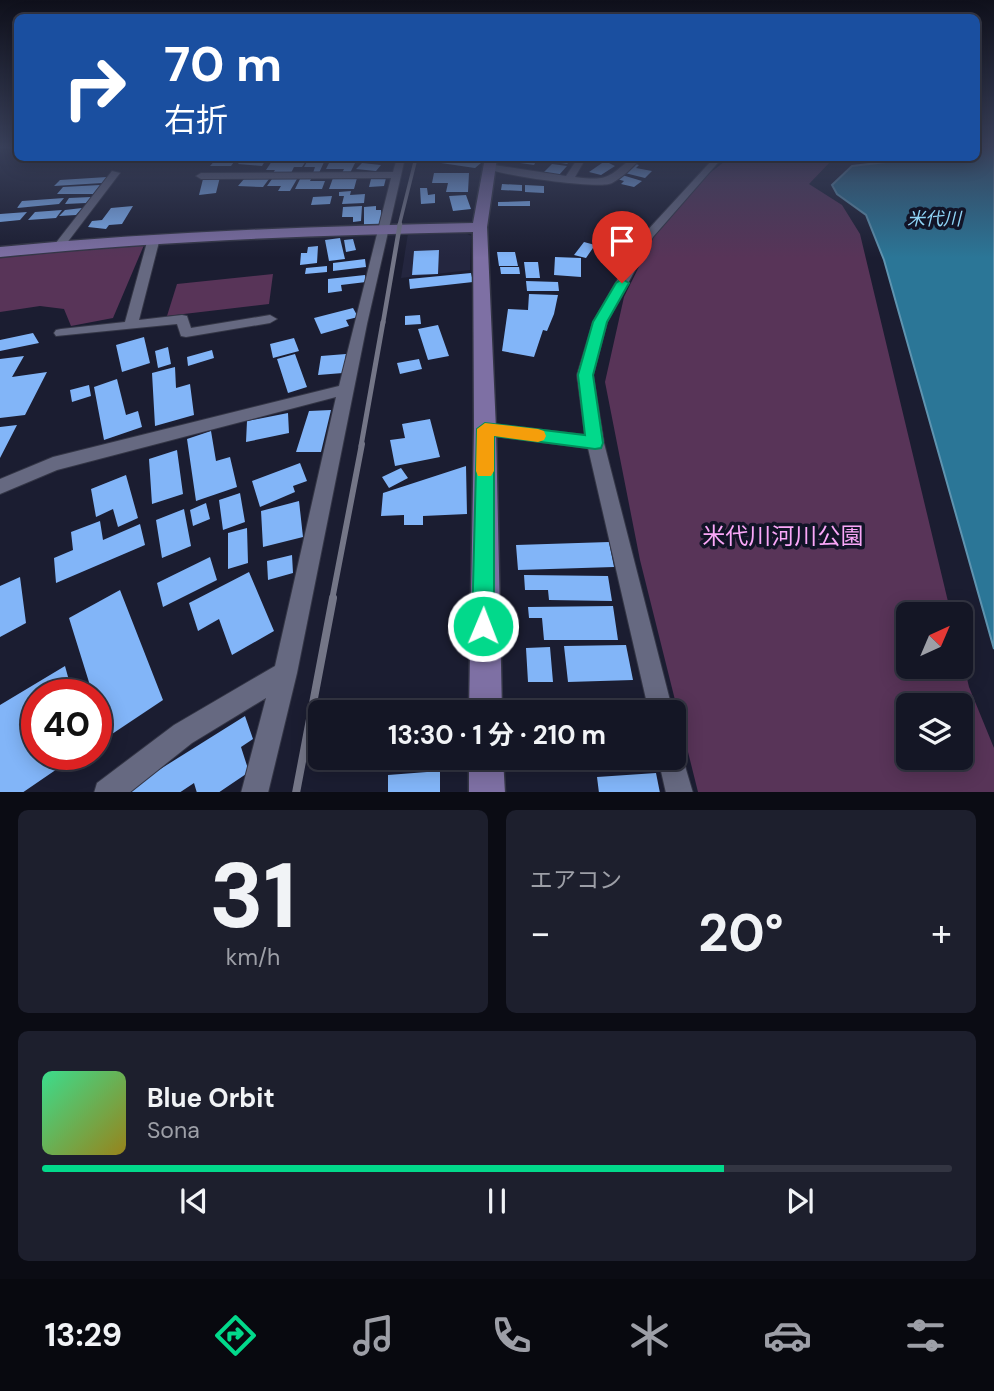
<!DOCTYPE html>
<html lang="ja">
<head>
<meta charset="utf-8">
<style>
	body { margin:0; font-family:"DM Sans","Noto Sans JP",sans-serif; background:#1d1f2d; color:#f1f3f6; height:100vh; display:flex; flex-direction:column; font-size:26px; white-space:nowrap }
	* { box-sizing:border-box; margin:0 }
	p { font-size:23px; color:#9d9fa7 }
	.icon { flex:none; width:38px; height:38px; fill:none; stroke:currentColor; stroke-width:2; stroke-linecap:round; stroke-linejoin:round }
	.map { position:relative; height:792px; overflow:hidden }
	.side { display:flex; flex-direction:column; gap:18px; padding:18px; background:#0b0c14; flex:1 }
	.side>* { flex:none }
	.banner { position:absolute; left:14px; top:14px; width:966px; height:147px; border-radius:10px; box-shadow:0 4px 18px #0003,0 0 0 2px #333542; background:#1a4fa0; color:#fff; overflow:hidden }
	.needle { width:46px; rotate:44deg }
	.tools { position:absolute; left:896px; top:602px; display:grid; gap:14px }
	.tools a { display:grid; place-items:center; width:77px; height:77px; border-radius:10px; background:#141625; box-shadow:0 4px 18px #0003,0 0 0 2px #333542; font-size:35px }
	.speed { position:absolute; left:21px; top:679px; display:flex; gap:14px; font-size:35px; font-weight:700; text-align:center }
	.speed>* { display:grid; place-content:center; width:91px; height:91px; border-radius:50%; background:#141625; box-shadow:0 4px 18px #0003,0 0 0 2px #333542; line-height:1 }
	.speed .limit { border:10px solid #d22; background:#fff; color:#111 }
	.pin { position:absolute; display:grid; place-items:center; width:60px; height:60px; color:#fff; margin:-72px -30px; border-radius:50% 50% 50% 0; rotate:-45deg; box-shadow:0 0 7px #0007 }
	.pin .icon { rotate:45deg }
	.me { position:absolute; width:77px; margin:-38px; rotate:1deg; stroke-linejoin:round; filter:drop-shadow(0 0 5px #0008) }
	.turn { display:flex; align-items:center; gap:24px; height:147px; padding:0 35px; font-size:32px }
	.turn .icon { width:91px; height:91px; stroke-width:2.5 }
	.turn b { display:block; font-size:49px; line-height:60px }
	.big { font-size:52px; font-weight:700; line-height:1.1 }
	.side .tile { flex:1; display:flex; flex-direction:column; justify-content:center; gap:10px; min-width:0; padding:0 24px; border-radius:10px; background:#1d1f2d }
	.side .dial { align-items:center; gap:0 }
	.dial b { font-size:91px; line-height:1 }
	.song { display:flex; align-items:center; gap:21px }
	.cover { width:84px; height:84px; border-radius:10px; background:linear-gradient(135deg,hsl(150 70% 55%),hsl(50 70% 35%)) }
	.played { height:7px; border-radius:4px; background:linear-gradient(90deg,#02d98b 75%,#333542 75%) }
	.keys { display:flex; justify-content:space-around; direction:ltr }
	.heat { display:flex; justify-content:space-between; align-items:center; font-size:38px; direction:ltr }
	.side .tiles { flex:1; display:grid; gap:18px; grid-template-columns:1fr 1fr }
	.tile:last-child { grid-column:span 2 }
	.trip { position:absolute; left:308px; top:700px; width:378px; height:70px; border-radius:10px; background:#141625; box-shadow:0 4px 18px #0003,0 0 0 2px #333542; font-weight:700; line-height:70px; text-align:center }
	.dock { display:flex; height:112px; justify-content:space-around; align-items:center; background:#08090f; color:#9d9fa7 }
	.dock .icon { width:49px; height:49px }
	.dock .current { color:#02d98b }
	.dock b { font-size:32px; color:#f1f3f6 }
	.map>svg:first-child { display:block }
</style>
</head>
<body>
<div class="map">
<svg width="994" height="793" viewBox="0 0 994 793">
	<rect width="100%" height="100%" fill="#1b1d31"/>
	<!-- built -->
	<path fill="#24263f" d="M460,230l11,6 -1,34 -69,8 7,-45z"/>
	<!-- green -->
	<path fill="#583458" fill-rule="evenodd" d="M729,158h118l-17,4 -21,22 33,21 18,29 91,380h-43v53h53v-14l8,34 25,61v44h-296l-58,-232 -35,-178 19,-85 30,-61 52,-60zM908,705h53v53h-53z
		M144,245l-31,73 -42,8 -7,-17 -24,-3 -40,6v-58l58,-6z
		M273,274l-4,30 -102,12 10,-32z"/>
	<!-- water -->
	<path fill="#2b7697" stroke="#5f94b0" stroke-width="2" d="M977,147h17v502l-110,-389 -18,-45 -29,-21 -5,-9 20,-19 34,-4 6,-4h84z"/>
	<!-- building -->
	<path fill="#82b5f8" d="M217,158h20l-6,8h-21z
		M267,158l-5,8 -24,-2 4,-5z
		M274,158l17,1 17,-1 -6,9h-8l-3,6h-18l2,-3h-9z
		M447,158l34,5 -6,5 -34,-5z
		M516,158h22l-4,7 -21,-3z
		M553,158h20l-6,6 -18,-3z
		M308,160h17l-6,13h-6l2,-6h-11z
		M330,161h26l-6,12h-8l2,-4h-18z
		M605,161l10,5 -14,9 -12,-3z
		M362,163l19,2 -5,6 -20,-2z
		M552,164l15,2 -8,9 -15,-3z
		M635,164l4,1 -3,3 16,3 -7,7 -20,-5z
		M434,173h35l-1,19h-22l2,-9h-16z
		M622,175l20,6 -8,6 -13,-3 3,-3 -7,-2z
		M107,177l-5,6 -48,3 6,-6z
		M220,177l-4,16 -17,2 4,-16z
		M301,177h11l-2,4h15l-3,8h-27z
		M333,178h24l-3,11h-25z
		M386,178l-2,8 -15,1 2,-8z
		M244,179h25l-6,8 -25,-1z
		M272,179h25l-7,12h-12l3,-5h-14z
		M502,184l20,1v6l-21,-1z
		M100,185l-7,9h-36l6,-7z
		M525,185l19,1v7l-19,-1z
		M420,188h7l1,7 7,-1v9l-14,1z
		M351,191l-1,4 15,-1 -1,9 -22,1 2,-8h-5v-4z
		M466,195l5,14 -18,2 -4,-15z
		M332,196l-2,8 -19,1 2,-8z
		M91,197l-5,6 -21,1 4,-6z
		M64,198l-5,6 -42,4 5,-7z
		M530,201v5h-32v-4z
		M133,206l-11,18 -13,1 -3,4 -18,-2 4,-6 10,-1 9,-12z
		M362,206l-1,15 -8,1v-5h-11l1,-10z
		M376,206v4h5l1,14 -18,1v-18z
		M82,208l-6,7 -17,1 6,-6z
		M62,210l-6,8 -28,2 7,-8z
		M27,212l-7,8 -20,2v-8z
		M340,238l5,21 -16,2 -4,-21z
		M353,239l3,11 -10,2 -2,-12z
		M584,242l11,3 -9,13 -12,-3z
		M318,246l-1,17 -17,2 1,-12h6l1,-6z
		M439,250l-1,24 -26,1 2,-24z
		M497,252h18l3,14h-19z
		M555,257l26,1v19l-27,-2z
		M365,259l1,8 -33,4v-8z
		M524,262h14l2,16h-14z
		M327,266v6l-22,2 1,-6z
		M500,267h19l1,7h-19z
		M471,273l2,9 -63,7 -1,-10z
		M365,275l1,7 -25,3 1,6 -14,2v-14z
		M526,281l32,1 1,9h-32z
		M529,294l29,1 -4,19 -7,17 -4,-1 -9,27 -32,-6 6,-42 20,1z
		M353,308l5,9 -12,3 3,6 -28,8 -7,-16z
		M420,315l1,9 -16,1v-9z
		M438,325l11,31 -21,4 -10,-31z
		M33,333l6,10 -39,8v-11z
		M144,337l6,26 -28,9 -6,-27z
		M294,338l5,13 -26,7 -3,-14z
		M168,347l3,17 -13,4 -3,-17z
		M212,350l2,8 -26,8 -1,-9z
		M295,354l12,33 -19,6 -11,-34z
		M346,354l-3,19 -25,2 3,-19z
		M24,356l-12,21 35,-5 -22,43 -25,3v-59z
		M419,359l3,10 -22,5 -3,-11z
		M175,367l1,21 14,-4 4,31 -39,11 -3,-53z
		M117,379l9,36 12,-4 4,16 -38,13 -10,-53z
		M89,385l2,11 -19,6 -2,-12z
		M331,410l-10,42h-25l13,-41z
		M288,413l1,20 -43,9 1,-21z
		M430,419l10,38 -45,9 -5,-26 15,-2 -3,-14z
		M17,425l-17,33v-31z
		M211,431l5,30 14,-4 7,30 -41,14 -9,-62z
		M177,450l6,44 -31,10 -3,-45z
		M300,463l7,18 -14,5 2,6 -35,15 -8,-26z
		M466,466l1,48 -44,2v9h-19v-10l-23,1 2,-23z
		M401,468l7,10 -19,10 -7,-11z
		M126,475l12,43 -20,9 -5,-18 -17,8 -5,-28z
		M240,493l5,29 -22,8 -4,-30z
		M299,501l4,36 -40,10 -2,-36z
		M206,503l4,16 -17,7 -3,-16z
		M184,509l7,37 -29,12 -6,-38z
		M100,521l3,19 37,-16 5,21 -89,38 -2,-25 19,-8 -2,-18z
		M247,528l1,35 -20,6v-36z
		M609,542l5,25 -96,3 -2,-25z
		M292,555l1,18 -25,7 -1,-19z
		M210,557l7,23 -54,27 -6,-24z
		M249,572l25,59 -42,24 -13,-36 -21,12 -9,-28z
		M524,575l84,1 4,25 -63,-1 -1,-10h-23z
		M20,577l6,46 -26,14v-51z
		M120,590l43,110 -57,38 -10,-32v-11h-3l-24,-77z
		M613,606l5,34h-74l-2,-22h-13l-1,-11z
		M626,645l7,35 -65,2 -4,-36z
		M550,647l3,35h-25l-2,-34z
		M65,666l8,29h-36v59h42l-57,39h-22v-88z
		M245,716l8,23 -12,8 8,25 -31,21h-21l-3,-10 -15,10h-57z
		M440,771v22h-52v-18z
		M656,773l4,20h-61l-2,-16z"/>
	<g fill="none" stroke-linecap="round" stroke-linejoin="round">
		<defs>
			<path id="street" d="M397,158h8l-38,166 -70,349 -29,120h-27l25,-95 -74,45 -63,50h-35l3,-10 77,-58 101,-59 61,-269 -279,73 -57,24v-15l53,-22 286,-71 52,-208 -190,1 -5,-3 5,-3 192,-1z
				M578,158h8l-11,19c33,4 32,1 57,-19h9c-7,8 -19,20 -29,25 -13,7 -116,-8 -129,-16l5,-3 78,12z
				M714,158h8l-69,79 -46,85 -14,53 11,68 69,269h-24l-61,-264 -103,-13 -6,-2 -2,-4 2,-4 6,-2 100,12 -8,-60 16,-53 51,-88z
				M112,171l8,2 -57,75h-8v-4z
				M153,239l6,3 -20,78 43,-5 5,1 4,12 79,-13 7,4 -7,4 -84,14 -5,-1 -4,-12 -121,12 -2,-3 2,-3 5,-1 64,-7 22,-80z
				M674,746l6,3 13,44h-27l-8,-35h16z"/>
			<path id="secondary" d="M485,158h12l-10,69 9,202 6,283h-33l5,-283 -1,-197c-158,3 -317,9 -473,25v-10c157,-15 316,-21 473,-24z
				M469,758h34l2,35h-36z"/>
		</defs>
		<!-- street casing -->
		<use href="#street" stroke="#343646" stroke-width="2"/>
		<!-- secondary casing -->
		<use href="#secondary" stroke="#343646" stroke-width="3"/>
		<!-- street -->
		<use href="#street" fill="#666981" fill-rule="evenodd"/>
		<!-- secondary -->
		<use href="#secondary" fill="#7e70a4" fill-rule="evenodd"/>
		<!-- rail-far4 -->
		<path stroke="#747687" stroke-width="3.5" d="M399,226l17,-68"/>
		<!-- rail-far3 -->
		<path stroke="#747687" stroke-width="4.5" d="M383,323l17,-99"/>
		<!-- rail-far2 -->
		<path stroke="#747687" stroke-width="5" d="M361,446l22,-124"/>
		<!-- rail-far1 -->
		<path stroke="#747687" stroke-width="6" d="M332,600l30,-156"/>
		<!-- rail -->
		<path stroke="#747687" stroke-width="8" d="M296,793l37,-195"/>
	</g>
	<!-- sky -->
	<linearGradient id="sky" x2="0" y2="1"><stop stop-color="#0f101b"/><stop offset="0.57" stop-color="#39405a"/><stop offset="1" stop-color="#39405a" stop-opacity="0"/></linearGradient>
	<rect width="994" height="258" fill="url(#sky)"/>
	<!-- route -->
	<path fill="#02d98b" stroke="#018d5a" stroke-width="2" d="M622,279l7,4 -22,39 -14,53 10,68 -2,5 -6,1 -101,-13v190l-3,8 -8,3 -8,-3 -3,-8 5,-197 8,-6 100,12 -7,-60 15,-53 23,-39z"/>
	<!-- slow -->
	<path fill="#f59e0b" d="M485,423l53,6 6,2 2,5 -2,4 -6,2 -44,-6v35l-3,5h-13l-2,-5 1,-42z"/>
	<g text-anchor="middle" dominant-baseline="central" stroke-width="7" stroke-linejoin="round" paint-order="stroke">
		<!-- far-water labels -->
		<g font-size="18" font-style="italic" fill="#8fd4f6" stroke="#121427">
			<text x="934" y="219">米代川</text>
		</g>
		<!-- near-park labels -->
		<g font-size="23" fill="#faa7f8" stroke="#121427">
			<text x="783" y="536">米代川河川公園</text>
		</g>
	</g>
</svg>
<div class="tools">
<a><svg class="needle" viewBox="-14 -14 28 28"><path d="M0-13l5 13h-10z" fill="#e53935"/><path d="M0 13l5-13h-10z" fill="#9d9fa7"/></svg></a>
<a><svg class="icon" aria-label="layers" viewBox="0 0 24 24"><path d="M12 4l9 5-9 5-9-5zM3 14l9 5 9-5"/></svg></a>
</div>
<div class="speed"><div class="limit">40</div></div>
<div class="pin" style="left:622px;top:283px;background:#d93025"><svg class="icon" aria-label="arrive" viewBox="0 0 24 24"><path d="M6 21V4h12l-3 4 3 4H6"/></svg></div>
<svg class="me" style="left:483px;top:626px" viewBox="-20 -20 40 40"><circle r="17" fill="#02d98b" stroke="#fff" stroke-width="3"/><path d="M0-11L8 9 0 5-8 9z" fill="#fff"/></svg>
<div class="trip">13:30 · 1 分 · 210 m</div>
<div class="banner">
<div class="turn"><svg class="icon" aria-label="right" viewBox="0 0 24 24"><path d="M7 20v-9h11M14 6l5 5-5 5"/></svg><div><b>70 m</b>右折</div></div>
</div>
</div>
<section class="side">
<div class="tiles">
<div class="tile dial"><b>31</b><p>km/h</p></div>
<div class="tile"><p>エアコン</p>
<div class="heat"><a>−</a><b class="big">20°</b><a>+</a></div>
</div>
<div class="tile">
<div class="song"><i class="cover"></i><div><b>Blue Orbit</b><p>Sona</p></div></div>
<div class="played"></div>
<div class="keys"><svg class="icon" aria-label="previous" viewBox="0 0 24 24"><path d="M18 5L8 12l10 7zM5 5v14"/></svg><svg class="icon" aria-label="pause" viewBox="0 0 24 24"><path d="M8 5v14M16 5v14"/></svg><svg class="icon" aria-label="next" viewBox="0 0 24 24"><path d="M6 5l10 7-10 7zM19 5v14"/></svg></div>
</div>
</div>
</section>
<nav class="dock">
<b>13:29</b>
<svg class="icon current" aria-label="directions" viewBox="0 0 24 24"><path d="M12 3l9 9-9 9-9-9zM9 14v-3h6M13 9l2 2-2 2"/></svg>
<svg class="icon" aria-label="music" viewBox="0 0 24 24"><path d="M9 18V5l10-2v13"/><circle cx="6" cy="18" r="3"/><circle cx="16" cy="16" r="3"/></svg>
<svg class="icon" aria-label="phone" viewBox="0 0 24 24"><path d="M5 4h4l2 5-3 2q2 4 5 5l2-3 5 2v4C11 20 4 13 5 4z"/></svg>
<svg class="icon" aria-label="climate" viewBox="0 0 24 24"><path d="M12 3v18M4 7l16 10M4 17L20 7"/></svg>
<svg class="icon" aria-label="car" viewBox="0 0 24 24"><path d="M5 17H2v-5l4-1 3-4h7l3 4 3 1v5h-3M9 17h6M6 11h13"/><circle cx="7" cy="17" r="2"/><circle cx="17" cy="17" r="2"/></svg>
<svg class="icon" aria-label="filters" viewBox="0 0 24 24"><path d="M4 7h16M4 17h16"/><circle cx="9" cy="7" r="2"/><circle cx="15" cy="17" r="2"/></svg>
</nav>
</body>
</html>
